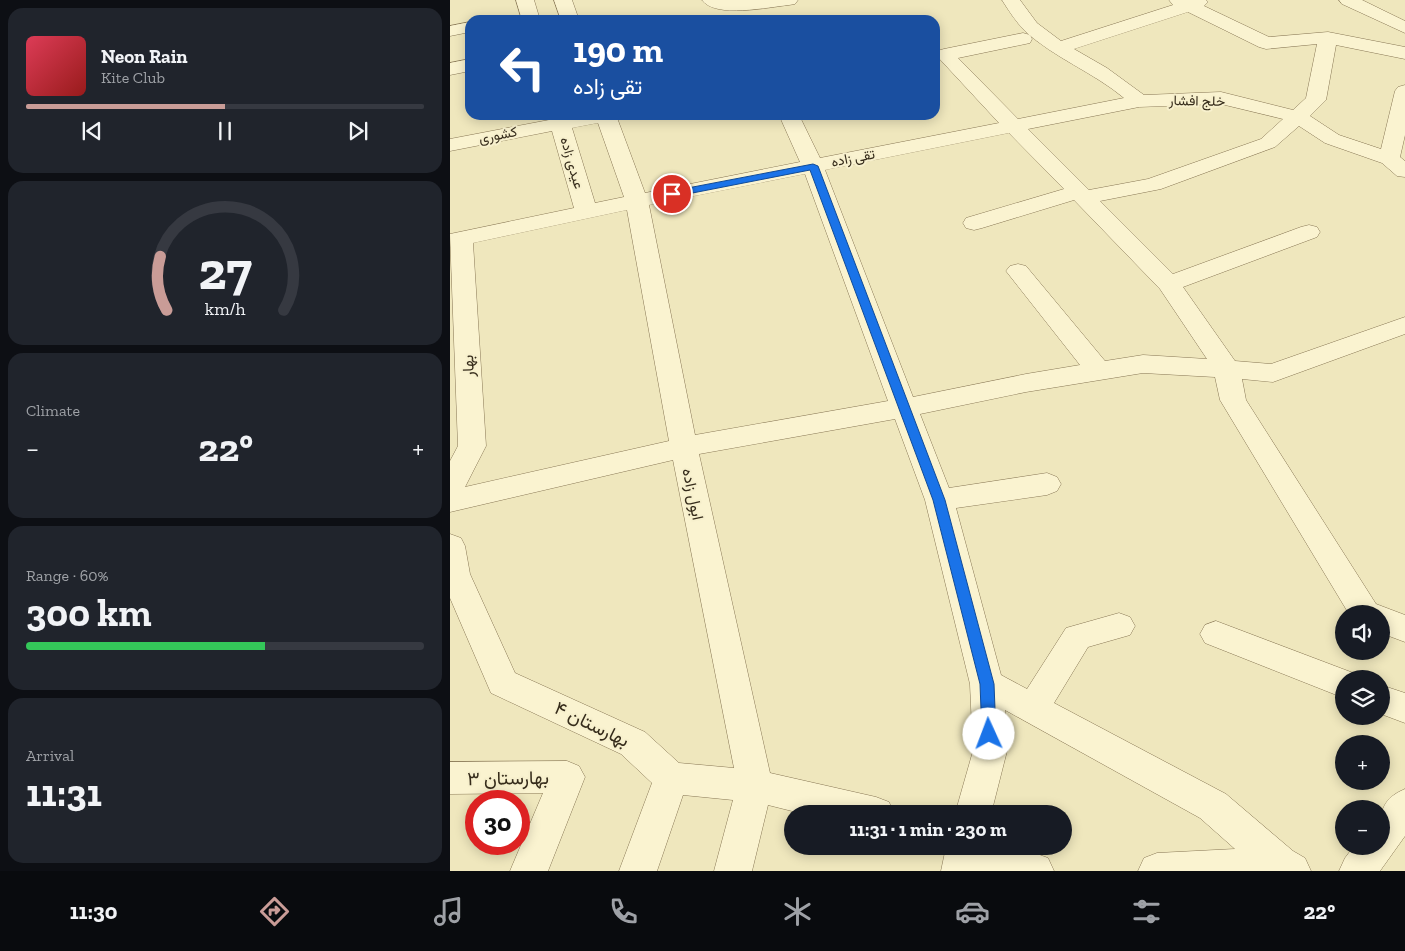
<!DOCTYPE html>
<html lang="en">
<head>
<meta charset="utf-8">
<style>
	body { margin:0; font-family:"Zilla Slab",Vazirmatn,serif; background:#20242c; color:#f1f3f6; height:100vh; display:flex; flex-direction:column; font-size:19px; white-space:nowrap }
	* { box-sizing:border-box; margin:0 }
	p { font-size:16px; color:#9ea1a6 }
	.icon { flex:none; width:28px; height:28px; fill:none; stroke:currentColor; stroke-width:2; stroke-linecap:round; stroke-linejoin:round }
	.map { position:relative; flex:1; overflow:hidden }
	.details { display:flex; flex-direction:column; gap:8px; padding:8px; background:#0d0f14; width:450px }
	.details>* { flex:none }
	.banner { position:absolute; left:15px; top:15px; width:475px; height:105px; border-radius:15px; box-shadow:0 2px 12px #0003; background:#1a4fa0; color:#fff; overflow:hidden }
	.tools { position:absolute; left:885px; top:605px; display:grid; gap:10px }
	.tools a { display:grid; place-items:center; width:55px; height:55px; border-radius:50%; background:#171b24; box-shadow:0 2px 12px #0003; font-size:25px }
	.speed { position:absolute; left:15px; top:790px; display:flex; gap:10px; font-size:25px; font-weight:700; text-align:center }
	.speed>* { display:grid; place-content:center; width:65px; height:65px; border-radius:50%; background:#171b24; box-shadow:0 2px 12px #0003; line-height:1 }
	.speed .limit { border:8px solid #d22; background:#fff; color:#111 }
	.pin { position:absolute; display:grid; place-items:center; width:42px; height:42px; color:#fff; margin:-21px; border:2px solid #fff; border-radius:50%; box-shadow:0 1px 5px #0007 }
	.me { position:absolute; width:55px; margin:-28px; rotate:358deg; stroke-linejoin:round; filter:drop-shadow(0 0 4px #0008) }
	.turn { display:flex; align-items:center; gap:18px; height:105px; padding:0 25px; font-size:22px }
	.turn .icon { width:65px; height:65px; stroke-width:2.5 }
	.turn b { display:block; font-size:35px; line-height:42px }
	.big { font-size:38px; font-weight:700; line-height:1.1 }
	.details .tile { flex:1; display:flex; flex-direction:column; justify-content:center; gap:8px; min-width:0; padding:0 18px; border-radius:15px; background:#20242c }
	.details .dial { align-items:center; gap:0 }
	.dial svg { height:130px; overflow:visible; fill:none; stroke:#363941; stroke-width:7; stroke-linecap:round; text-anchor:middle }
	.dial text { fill:#f1f3f6; stroke:none }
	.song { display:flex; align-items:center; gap:15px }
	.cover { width:60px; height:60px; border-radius:8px; background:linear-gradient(135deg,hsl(350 70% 55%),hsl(0 70% 35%)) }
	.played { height:5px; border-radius:2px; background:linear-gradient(90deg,#c99c97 50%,#363941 50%) }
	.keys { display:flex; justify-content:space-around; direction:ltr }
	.heat { display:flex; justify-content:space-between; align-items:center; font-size:28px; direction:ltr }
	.charge { height:8px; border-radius:4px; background:linear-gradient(90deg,#34c759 60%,#363941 0) }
	.trip { position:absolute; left:334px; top:805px; width:288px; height:50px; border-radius:25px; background:#171b24; box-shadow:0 2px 12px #0003; font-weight:700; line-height:50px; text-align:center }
	.tabs { display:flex; height:80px; justify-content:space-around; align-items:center; background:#090b0e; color:#9ea1a6 }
	.tabs .icon { width:35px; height:35px }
	.tabs .current { color:#c99c97 }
	.tabs b { font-size:22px; color:#f1f3f6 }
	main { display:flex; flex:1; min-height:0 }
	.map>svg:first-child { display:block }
</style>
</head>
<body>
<main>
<section class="details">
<div class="tile">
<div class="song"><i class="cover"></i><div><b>Neon Rain</b><p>Kite Club</p></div></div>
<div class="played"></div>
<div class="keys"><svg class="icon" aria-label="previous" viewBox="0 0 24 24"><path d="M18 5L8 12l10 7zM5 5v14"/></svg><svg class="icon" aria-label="pause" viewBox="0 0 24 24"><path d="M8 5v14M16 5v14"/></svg><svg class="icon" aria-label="next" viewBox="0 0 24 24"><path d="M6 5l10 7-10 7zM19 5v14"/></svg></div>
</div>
<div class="tile dial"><svg viewBox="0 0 100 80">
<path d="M14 69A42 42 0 1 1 86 69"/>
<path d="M14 69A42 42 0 0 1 10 36" stroke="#c99c97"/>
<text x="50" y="56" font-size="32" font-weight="700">27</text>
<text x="50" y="72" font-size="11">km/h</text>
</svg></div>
<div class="tile"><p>Climate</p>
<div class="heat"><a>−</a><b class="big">22°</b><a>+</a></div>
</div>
<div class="tile"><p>Range · 60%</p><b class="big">300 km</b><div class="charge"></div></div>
<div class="tile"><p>Arrival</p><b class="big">11:31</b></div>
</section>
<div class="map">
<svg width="955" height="871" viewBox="0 0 955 871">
	<rect width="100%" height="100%" fill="#efe7bd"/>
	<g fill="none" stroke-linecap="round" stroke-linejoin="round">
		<defs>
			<path id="minor" d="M66,0h18l6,20h-18z
				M104,0h18l7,20h-18z
				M252,0h96l-3,4 -6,1c-20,2 -74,14 -87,-5z
				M552,0h18l17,23 24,18 112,-36 -4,-5h37l2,2 -4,4 65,31 59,-5 77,15v12l-69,-14 -10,55 -16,16 29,19 42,14 14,-58 3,-4 7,-2v50l-5,22 5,4v16l-8,-1 -15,-13 -57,-20 -26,-17 -24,21 -114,42 -61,12 73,73 128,-47 8,-2 8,2 3,5 -3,5 -134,50 52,74 36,3 134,-47v17l-132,48 -31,-3 4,21 130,204 29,11v27l-24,-9v-19h-32l-129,-214 -5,-23 -72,-4 -117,19 -106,22 29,74 98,-15 10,4 4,7 -4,7 -10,4 -91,13 45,167 26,14 39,-61 53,-15 11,4 5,9 -5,9 -42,12 -34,56 172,91 67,57 12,7 6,13h-173l6,-13 13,-5 78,-4 -35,-31 -195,-108 2,41 -16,63h-36l18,-63 -3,-67 -45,-184 -30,-81 -196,35 71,319 106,24 13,5 5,12h-90l-36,-9 -16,66h-38l19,-71 -50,-5 -26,76h-38l33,-88 -31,-29 -130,-61 -41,-95v-64l11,4 4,8 5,28 45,99 130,59 34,31 55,5 -61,-308 -223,52v-51l8,-15 -8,-212 124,-26 -22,-77 -102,20v-12l99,-19 -1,-5h68l29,78 155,-31 -21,-47h20l21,43 179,-35 -64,-69 2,-3 7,-2 79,-16 7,2 2,4 -2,4 -72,15 60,61 106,-21c-31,-26 -70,-40 -99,-67 -9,-9 -16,-20 -23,-31zM738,12l71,35 7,2 51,-5 -11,54 -13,12 -72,-18 -77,3 -37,-27 -33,-19zM771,104l62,15 -22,20 -113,40 -59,11 -61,-61 111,-22zM148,123l26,74 -29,6 -23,-75zM559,133l55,56 -98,29 -3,5 3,5 8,2 8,-2 92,-28 86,89 47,70 -64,-4 -38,6 -79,-95 -8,-2 -8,2 -4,5 74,94 -54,9 -113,23 -88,-227zM355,174l83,227 -193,34 -46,-230zM177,210l42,231 -204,46 21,-41 -13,-203z
				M889,0h23l43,21v12l-63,-29z
				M20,22v10l-20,4v-10z
				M20,59v12l-20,4v-12z
				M766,621l140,53 2,5h-14v19l-139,-55 -5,-9 5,-9z
				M931,685l24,8v30l-24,-9z
				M117,761l12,5 6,11 -37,94h-38l33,-78 -93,1v-32z
				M955,789v47l-25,35h-41l6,-13 9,-12h27c0,-27 -5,-45 24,-57z
				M493,846h72l33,12 6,13h-113l4,-19z"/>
		</defs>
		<!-- minor casing -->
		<use href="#minor" stroke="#875" stroke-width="1"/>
		<!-- minor -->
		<use href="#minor" fill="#faf3d0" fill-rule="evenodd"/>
	</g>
	<!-- route -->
	<path fill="#1a73e8" stroke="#114b97" d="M363,164l5,2 127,334 49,184 2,50 -2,5 -5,2 -5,-2 -2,-5 -2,-50 -47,-184 -123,-330 -138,27 -5,-3 5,-3z"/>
	<g text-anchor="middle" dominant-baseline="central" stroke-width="4" stroke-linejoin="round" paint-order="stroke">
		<!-- far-street labels -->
		<g font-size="14" fill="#362c1b" stroke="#f7f0cd">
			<text transform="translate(747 101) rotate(1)">خلج افشار</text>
			<text transform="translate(48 135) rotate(-11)">کشوری</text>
			<text transform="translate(403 158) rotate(-11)">تقی زاده</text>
			<text transform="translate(122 163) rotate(74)">عیدی زاده</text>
		</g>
		<!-- street labels -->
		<g font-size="16" fill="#362c1b" stroke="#f7f0cd">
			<text transform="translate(18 366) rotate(-93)">بهار</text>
			<text transform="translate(243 494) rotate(78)">ابول زاده</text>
		</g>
		<!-- near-street labels -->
		<g font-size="19" fill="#362c1b" stroke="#f7f0cd">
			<text transform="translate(142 724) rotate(26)">بهارستان ۴</text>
			<text transform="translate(58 778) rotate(-1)">بهارستان ۳</text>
		</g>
	</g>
</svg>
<div class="tools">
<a><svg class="icon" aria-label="sound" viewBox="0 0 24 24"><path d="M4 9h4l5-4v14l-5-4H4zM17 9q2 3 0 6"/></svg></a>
<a><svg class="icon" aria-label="layers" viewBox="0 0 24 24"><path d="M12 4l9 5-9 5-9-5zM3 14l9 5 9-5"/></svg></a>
<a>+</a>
<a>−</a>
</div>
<div class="speed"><div class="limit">30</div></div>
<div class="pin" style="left:222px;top:194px;background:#d93025"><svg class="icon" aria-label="arrive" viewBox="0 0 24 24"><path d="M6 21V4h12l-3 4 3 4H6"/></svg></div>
<svg class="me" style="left:539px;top:734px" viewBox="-20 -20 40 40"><circle r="19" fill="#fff"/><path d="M0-13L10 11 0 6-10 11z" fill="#1a73e8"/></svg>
<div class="trip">11:31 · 1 min · 230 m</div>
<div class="banner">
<div class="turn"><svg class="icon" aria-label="left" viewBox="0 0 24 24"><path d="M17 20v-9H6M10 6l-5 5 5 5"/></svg><div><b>190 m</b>تقی زاده</div></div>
</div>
</div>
</main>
<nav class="tabs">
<b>11:30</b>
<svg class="icon current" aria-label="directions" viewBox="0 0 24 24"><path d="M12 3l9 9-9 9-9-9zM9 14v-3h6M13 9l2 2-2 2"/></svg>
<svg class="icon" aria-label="music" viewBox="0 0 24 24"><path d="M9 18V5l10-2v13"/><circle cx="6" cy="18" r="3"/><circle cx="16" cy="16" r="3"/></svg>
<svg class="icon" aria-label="phone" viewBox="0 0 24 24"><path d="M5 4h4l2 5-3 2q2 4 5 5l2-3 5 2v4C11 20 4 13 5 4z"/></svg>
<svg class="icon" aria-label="climate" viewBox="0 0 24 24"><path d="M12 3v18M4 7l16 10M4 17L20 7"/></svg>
<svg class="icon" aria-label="car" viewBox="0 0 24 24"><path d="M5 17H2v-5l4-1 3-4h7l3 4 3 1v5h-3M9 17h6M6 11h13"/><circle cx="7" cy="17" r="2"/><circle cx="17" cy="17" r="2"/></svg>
<svg class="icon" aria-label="filters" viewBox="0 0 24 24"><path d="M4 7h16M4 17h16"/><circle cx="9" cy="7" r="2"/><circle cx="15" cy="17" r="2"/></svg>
<b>22°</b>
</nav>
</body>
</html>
